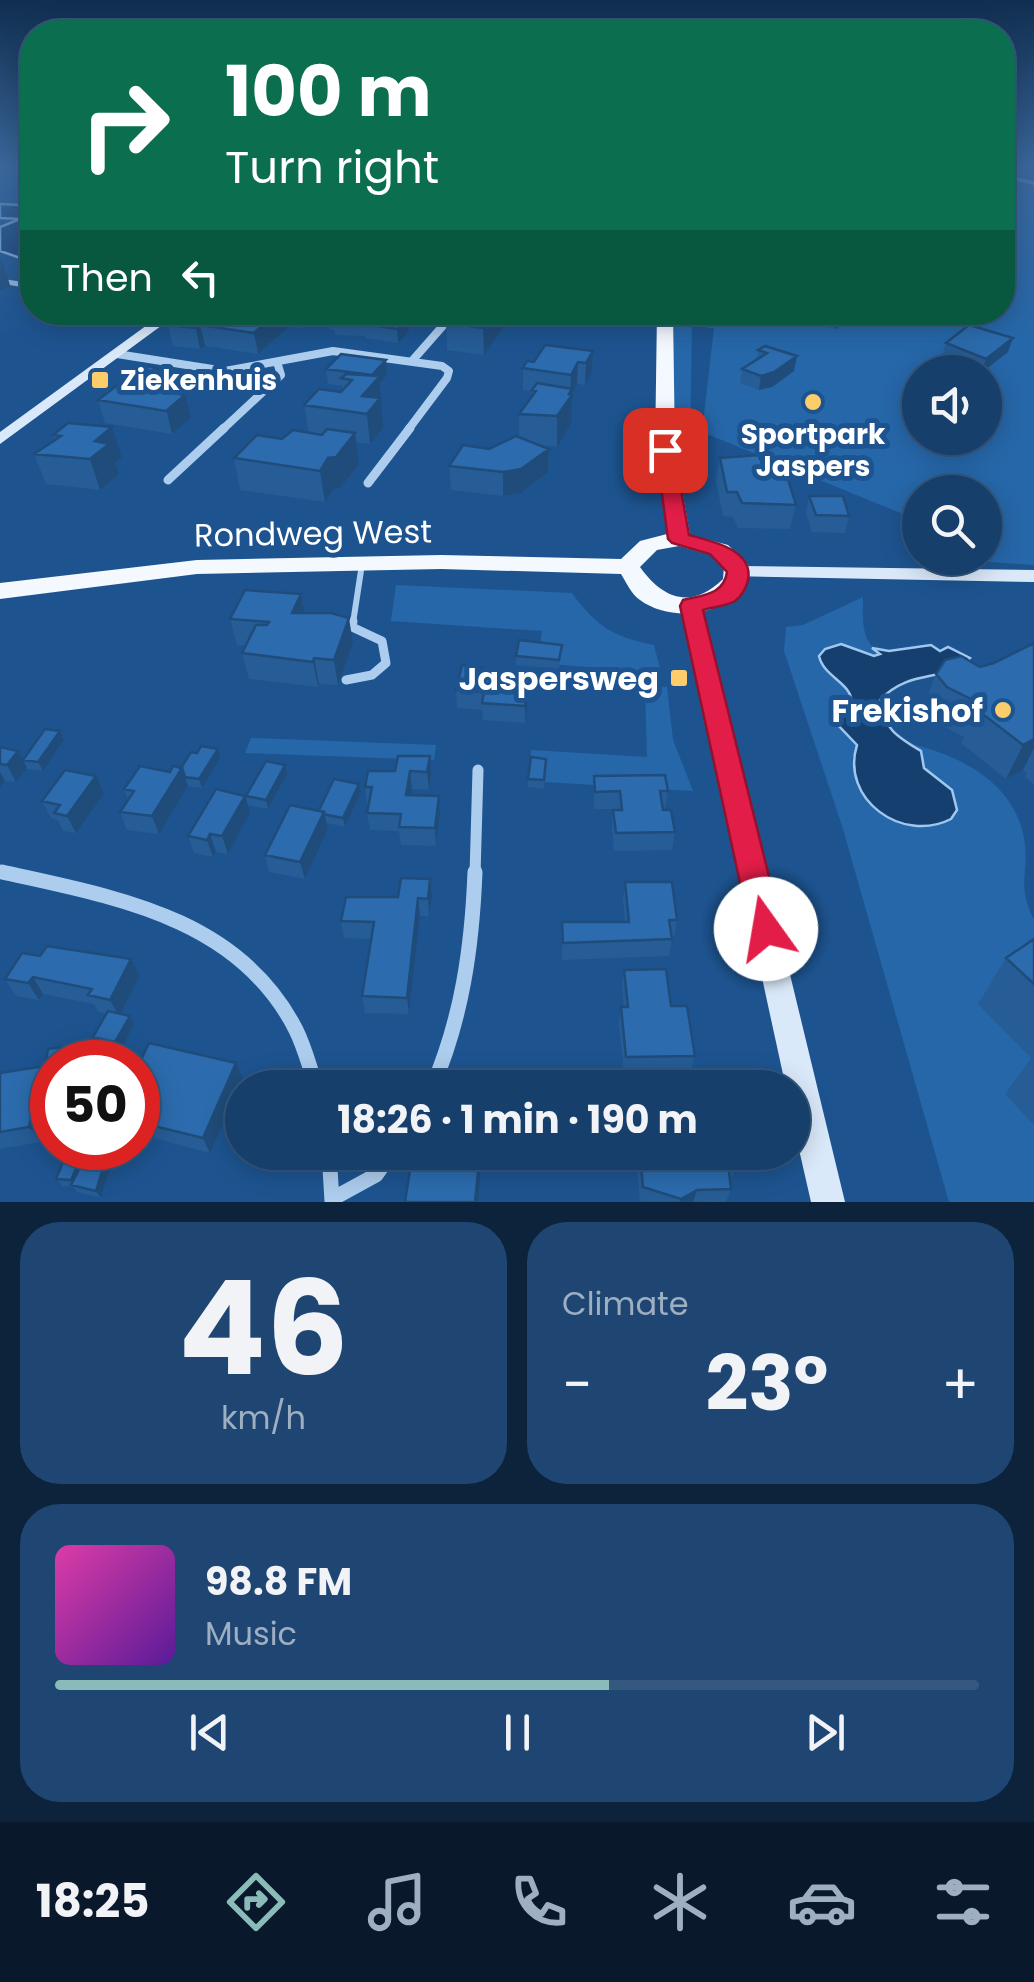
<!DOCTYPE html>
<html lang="en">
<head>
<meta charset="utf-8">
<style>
	body { margin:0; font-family:Poppins,sans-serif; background:#1f4672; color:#f1f3f6; height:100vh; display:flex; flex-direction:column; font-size:38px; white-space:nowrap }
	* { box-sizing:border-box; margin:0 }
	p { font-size:32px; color:#9eafc2 }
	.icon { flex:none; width:55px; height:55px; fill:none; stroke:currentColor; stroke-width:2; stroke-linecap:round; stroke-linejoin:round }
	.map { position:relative; height:1202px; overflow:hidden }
	.panel { display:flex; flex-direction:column; gap:20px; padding:20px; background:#0c233b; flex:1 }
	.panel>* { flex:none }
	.hud { position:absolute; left:20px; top:20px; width:995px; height:305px; border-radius:40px; box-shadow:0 5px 25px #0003,0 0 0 2px #35587f; background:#0b6e4f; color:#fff; overflow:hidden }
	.fabs { position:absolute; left:902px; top:355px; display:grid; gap:20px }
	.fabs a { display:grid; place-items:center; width:100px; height:100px; border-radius:50%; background:#163f6c; box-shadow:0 5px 25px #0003,0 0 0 2px #35587f; font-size:50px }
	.speed { position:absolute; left:30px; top:1040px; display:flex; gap:20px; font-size:50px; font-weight:700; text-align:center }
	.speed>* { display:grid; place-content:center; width:130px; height:130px; border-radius:50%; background:#163f6c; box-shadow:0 5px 25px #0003,0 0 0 2px #35587f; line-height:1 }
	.speed .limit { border:15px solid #d22; background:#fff; color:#111 }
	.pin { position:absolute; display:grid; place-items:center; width:85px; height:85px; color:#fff; margin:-42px; border-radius:20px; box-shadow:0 5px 15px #0006 }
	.me { position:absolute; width:110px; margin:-55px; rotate:347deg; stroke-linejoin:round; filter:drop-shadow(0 0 8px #0008) }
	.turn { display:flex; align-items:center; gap:35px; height:210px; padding:0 40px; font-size:45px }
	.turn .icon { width:130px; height:130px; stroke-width:2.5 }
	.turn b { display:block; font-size:70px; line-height:85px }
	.then { display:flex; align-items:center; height:95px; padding:0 40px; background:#0003; gap:20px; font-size:38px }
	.big { font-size:75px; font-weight:700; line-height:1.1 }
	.panel .tile { flex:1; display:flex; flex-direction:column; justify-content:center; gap:15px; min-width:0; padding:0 35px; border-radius:40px; background:#1f4672 }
	.panel .dial { align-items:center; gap:0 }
	.dial b { font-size:130px; line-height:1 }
	.song { display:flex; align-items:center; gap:30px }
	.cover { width:120px; height:120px; border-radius:15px; background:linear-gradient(135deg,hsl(320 70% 55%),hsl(270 70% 35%)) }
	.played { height:10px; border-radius:5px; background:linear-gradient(90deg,#8bbbb9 60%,#35587f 60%) }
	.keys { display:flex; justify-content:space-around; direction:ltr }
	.heat { display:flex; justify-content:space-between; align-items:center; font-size:55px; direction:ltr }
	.panel .tiles { flex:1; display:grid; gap:20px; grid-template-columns:1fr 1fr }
	.tile:last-child { grid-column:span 2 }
	.trip { position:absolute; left:225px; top:1070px; width:585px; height:100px; border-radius:50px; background:#163f6c; box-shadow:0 5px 25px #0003,0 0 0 2px #35587f; font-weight:700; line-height:100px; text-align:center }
	.menu { display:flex; height:160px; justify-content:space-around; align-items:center; background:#09192b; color:#9eafc2 }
	.menu .icon { width:70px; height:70px }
	.menu .active { color:#8bbbb9 }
	.menu b { font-size:45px; color:#f1f3f6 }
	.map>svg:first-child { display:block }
</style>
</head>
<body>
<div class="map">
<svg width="1034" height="1202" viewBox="0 0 1034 1202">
	<rect width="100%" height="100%" fill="#1d5490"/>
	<!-- green -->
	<path fill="#2667a9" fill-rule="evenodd" d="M1028,181h6v384l-87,-6 38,-1v-66h-65v29l-218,-89 12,-104h-7v-15l295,-1 1,-115zM920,372h65v66h-65z
		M673,317l19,5 -2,122 -14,-4 -5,-67z
		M396,585l176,8c24,33 41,44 82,52l7,28 -123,-10 4,-32 -151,-10z
		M863,597c0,25 -3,41 18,58l-17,-1 -35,19 21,17 3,8 -12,32 16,15 -5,14 90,22 -18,-13 -3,-17 -11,-7c52,11 109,42 115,101 3,33 -8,40 9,75v282h-85l-106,-373 -59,-178 2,-24 17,-2z
		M645,685l22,2 6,53 20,51 -164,-10 2,-31 116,7z
		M251,738l185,7 -2,15 -189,-7z"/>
	<!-- water -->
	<path fill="#143f6f" stroke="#a0c8ef" stroke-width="2.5" d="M0,204l21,1 11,5v52l-32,-11v-24l20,-8 -20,-1z
		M841,644l33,12 6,-2 -8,-6 17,3 42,-6 9,6 8,-4 22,11c-24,26 -59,9 -90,42 2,28 19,38 41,51l3,17 28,22 5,20 -6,9c-49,25 -111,-20 -94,-74l-21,-22v-7l16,-12c0,-22 -28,-26 -33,-48l6,-7z"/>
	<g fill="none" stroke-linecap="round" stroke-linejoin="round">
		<!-- lane-far3 -->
		<path stroke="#adcdee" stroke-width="4" d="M1012,178l22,5
			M0,281l6,1"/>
		<!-- lane-far2 -->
		<path stroke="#adcdee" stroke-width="5" d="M0,281l32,5"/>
		<!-- lane-far1 -->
		<path stroke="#adcdee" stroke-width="6" d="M670,451l28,2
			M353,623l9,-59"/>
		<!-- lane -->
		<path stroke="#adcdee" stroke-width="9" d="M346,680l26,-5 14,-12 -4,-22 -30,-14 1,-6"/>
		<!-- street-far3 -->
		<path stroke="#adcdee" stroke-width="8" d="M117,354l108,17 108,-20 109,15 7,5 -2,7 -39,52
			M412,361l43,-49
			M222,430l59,-55 -4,-13"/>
		<!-- street-far2 -->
		<path stroke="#adcdee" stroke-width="9" d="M168,480l56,-52
			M368,483l42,-55"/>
		<!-- street-far1 -->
		<path stroke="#adcdee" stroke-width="11" d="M0,872l14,3
			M475,875l3,-105"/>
		<!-- street -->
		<path stroke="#adcdee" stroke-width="15" d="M2,872c112,25 237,45 294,158 9,18 14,39 21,58
			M432,1088c30,-70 40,-140 43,-216
			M329,1152l3,49
			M332,1199l44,-24 16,-23"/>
		<!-- secondary -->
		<path fill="#dae9fa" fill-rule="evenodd" d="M165,312h15l-180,132v-12z
			M737,566l297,4v12l-304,-6 -3,-4 3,-4z
			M691,599l10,7 144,596h-34l-19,-83v-31h-6l-105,-482z"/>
		<!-- primary -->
		<path fill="#f4f8ff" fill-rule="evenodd" d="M657,312h16l2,138 15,85 38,10 20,20c-3,49 -73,61 -108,35 -8,-5 -14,-18 -19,-26l-180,-5 -244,5 -197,25v-16l197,-23 244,-5 180,4 19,-18 27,-7 -12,-84zM679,546l32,9 13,12 -1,12c-32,31 -60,20 -83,-12l17,-17z"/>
	</g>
	<!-- wall -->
	<path fill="#265d96" d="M184,312h129l1,7 -8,2 -1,8 -16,-2 -31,27 -53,-8 -5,3 -27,-3 -5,-21z
		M327,312h85v6l-4,4 1,9 -11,12 -33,-5v-2l-30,-1 -1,-5 -5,-1z
		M568,312h22l-1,4 -19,-1z
		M600,312h31l-2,10 -29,-5z
		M802,312h27l14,12 -8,5 -35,-11z
		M509,320l-25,35 -37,-5 -1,-27z
		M946,343l62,9 -25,20h-5l-37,-14z
		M765,346l29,25 -22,16 -13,3 -19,-7 2,-14 15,-9 1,-10z
		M593,351l-1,21 -7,13 -8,-1 -5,10 -1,30 -14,23 -17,-2 9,4 -1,23 -27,21 -18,3 -52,-6 -2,-24 70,-29v-23l13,-18v-5l-9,-1v-22l11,-6z
		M326,369l61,6 -7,8 3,45 -13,16 -14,-2 3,22 -19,24 -7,1 -8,13 -85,-12 -6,-32 48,-19 27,-6 -5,-28 37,-13 2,-2 -1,-4 -14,-2z
		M118,376l50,1 15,18 8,23 -19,16 -67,-11 -7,-23 22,-17z
		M112,427l10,30 -7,6 4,11 -19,16 -54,-6 -12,-30 21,-14 -2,-5z
		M720,458l40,1 17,14 19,32 -6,24 -52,-1 -5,-11 -10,-1 -7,-35z
		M809,496l40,20 -4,17 -33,-1 -6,-20z
		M301,594l3,19 49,30 -15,42 -19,-1 -1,3 -69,-8 -7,-26 4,-8h-9l-7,-26z
		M1034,643v142l-9,-8 2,-4 -4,-3 -17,9 -45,-36 3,-6 -30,-16 -11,-13 13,-34 58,-11z
		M562,645l-3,24 -43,-4v-9z
		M530,675l-1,17 -4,31 -42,-3 -1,-10 -25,-2 -1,-18z
		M64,740l-21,31 -16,-2 -4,-9z
		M0,747l18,4 9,17 -11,14 -11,-1 -5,6z
		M218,749l2,9 -18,30 -14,-2 -29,48 -32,-4 -7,-18 8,-12 -4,-11 57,-21 16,-15z
		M430,756l1,18 -2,16 -17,-1 -1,6 28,1 1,18 -4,32 -35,-1 -2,-14 -29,-1 -3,-17 2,-9h-2l-2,-17z
		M546,759l-2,30 -16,-2v-8z
		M287,774l-19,35 -20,-4 -2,-9z
		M594,776l74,15 -3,17h-3l13,24 -3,18 -58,1 -2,-23 1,-18h5v-1h-24z
		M359,784l2,8 -16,35 -18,-4 1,6 -23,50 -36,-7 -4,-17 54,-45z
		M104,794l-28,39 -13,-2 -5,-11 -7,-2 -9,-17z
		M245,796l5,17 -22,41 -12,-2 -3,5 -19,-4 -6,-17z
		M430,879l2,17 -3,20h-9l-11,98 -44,-1 -3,-17 9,-57 -27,-1 -3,-17 57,-24z
		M625,882l52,38 -3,17h-2l-3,19 -107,4v-38h63l-2,-23z
		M1034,939v186l-29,-31 27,-37 -1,1 -53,-54 28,-46z
		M40,956l91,3 9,17 -20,38 10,2 4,8 -13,25 3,6 -13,-7 -13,-3 -5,-8 14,-23 -9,-2 -4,-8 -51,-10 -4,6 -23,-4 -11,-17z
		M624,970l47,36 24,50 -4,16 -67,1 -5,-49 2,-17h3l-2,-20z
		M85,1044l10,16 -1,2h-42v35l-3,1 -8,44 -41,7v-76l45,-7 3,-17z
		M138,1066l105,13 -33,74 -72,-19z
		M69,1148h43l3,4 -14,46 -24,-6 -4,-5 -11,-1 -6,-7z
		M652,1152h82l2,12 -5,15v10l-5,13 -86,-1 -3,-31 3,-15h12z"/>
	<!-- shaded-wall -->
	<path fill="#1f4c7a" d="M2,260l8,25 -10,6v-30z
		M278,312h8l3,15 -31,27 -4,-21z
		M302,312h11l1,7 -8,2 -1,8z
		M364,312h12l-11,12z
		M403,312h9v6l-4,4 1,9 -11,12 -1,-14 3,-13z
		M494,312h15v8l-25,35 -1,-27z
		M845,317l-2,7 -8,5 2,-7z
		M200,325l5,21 -5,3 -4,-21z
		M1013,338l-5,14 -26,20 4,-13z
		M593,351l-1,21 -7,13 1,-22z
		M797,356l-3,15 -22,16 -13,3 2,-14z
		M386,360l1,15 -7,8 3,45 -13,16 -3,-30 -5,-18 10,-21z
		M578,362l-1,22 -5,10 -1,30 -14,23v-31l13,-24 1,-17z
		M168,374l2,11 8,-7 5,19 2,-2 6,23 -19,16 -10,-43 1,-15z
		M112,427l10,30 -7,6 4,11 -19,16 -10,-31 5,-18z
		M355,433l4,31 -19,24 -7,1 -8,13 -5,-31 8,-13z
		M549,449l-1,23 -27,21 -18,3v-24z
		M301,594l4,25 -13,-6z
		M349,618l4,25 -15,42 -4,-25z
		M314,658l5,26 -1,3 -5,-25z
		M530,675l-1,17 -4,31v-17z
		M60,731l4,9 -21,31 -5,-9z
		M1034,739v9l-11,22 -17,9 17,-34z
		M218,749l2,9 -18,30 -3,-9z
		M18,751l9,17 -11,14 -9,-17z
		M430,756l1,18 -2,16 -2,-18z
		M285,765l2,9 -19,35 -2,-9z
		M182,768l6,18 -29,48 -7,-18z
		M410,771l2,18 -4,24 -2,-18z
		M0,772l5,9 -5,6z
		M96,776l8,18 -28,39 -9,-17z
		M359,784l2,8 -16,35 -2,-9z
		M245,796l5,17 -22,41 -6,-18z
		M439,796l1,18 -4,32 -1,-18z
		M324,812l4,17 -23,50 -5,-17z
		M210,834l6,18 -3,5 -6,-17z
		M430,879l2,17 -3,20 -1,-17z
		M418,898l2,18 -11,98 -2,-16z
		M131,959l9,17 -21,40 -9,-16z
		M33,977l10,17 -4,6 -11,-17z
		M130,1016l4,8 -13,25 3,6 -1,7h-6l2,-14 -4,-6z
		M85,1044l10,16 -1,2h-13z
		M236,1063l7,16 -33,74 -7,-15z
		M38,1082l11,16 -8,44 -12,-15z
		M85,1148h6l2,2 -16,37 -6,-7z
		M109,1148h3l3,4 -14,46 -5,-7z
		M479,1162l1,14 -2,26h-3z
		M697,1190l-4,12h-13l1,-3z"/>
	<!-- building -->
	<path fill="#2c6cae" stroke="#1f4c7a" stroke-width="2.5" d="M184,312h94l-24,21 -54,-8 -4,3 -28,-3z
		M375,312h28l-3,4 8,1 -11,12 -34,-5z
		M455,312h39l-11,16 -37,-5z
		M805,312h24l16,5 -8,5z
		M969,325l44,13 -27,21 -40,-16z
		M545,345l48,6 -7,12 -8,-1 -7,13 -48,-7 4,-7 7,1z
		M765,346l32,10 -23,16 -13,4 -19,-7 25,-16 -9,-3z
		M341,354l45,6 -14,15 -46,-6z
		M150,366l18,8 -5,2 15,2 -16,13 23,4 -19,16 -68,-11 26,-20 -6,-4z
		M346,374l34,2 -18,20 18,2 -13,16 -63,-9 15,-16 22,3 11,-12 -11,-2z
		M537,383l35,6 -3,5 3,1 -15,21 -38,-2 17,-23 -4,-1z
		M68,423l44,4 -17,14 14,3 -19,15 -56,-5 27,-18 -8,-1z
		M327,429l28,4 -19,24 -8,1 -8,13 -86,-13 23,-23 25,4 11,-9 29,5z
		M516,436l33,13 -28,20 -18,3 -54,-6 14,-21 26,4z
		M759,455l1,4h13l4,14h9l10,32 -54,-2 -5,-11h-10l-7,-34z
		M809,496h34l6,20 -33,-1z
		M245,590l56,4 -9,19h39l18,5 -15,42 -20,-2 -1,4 -71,-9 14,-28h11l2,-3 -39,-3z
		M519,640l43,5 -3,15 -43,-4z
		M1034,643v96l-11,6 -47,-36 7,-4 -36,-18 -11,-13 9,-14 16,-4 19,11 14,-4z
		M462,665l68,10 -5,31 -43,-3 2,-11 -28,-2z
		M45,729l15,2 -22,31 -15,-2z
		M201,746l17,3 -19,30 -14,-2 -3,-9h-1l10,-16 6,1z
		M0,747l18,4 -11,14 -7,-1z
		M398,756h32l-3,16 -17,-1 -4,24 33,1 -4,32 -36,-1 2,-13 -34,-1 5,-26h-7l3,-16h27z
		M531,757l15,2 -2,21 -16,-1z
		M266,761l19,4 -19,35 -20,-4z
		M140,766l30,6 3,-6 9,2 -30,48 -32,-4 14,-21 -10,-2z
		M65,770l31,6 -29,40 -13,-3 6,-8 -18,-4z
		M665,775l3,16h-8l3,19h8l4,22 -59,1 -3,-23h9l-2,-19 -25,1 -1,-16z
		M334,779l25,5 -16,34 -20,-4 1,-2 -5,-2z
		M216,789l29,7 -23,40 -12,-2 -3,6 -19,-4z
		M290,805l34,7 -24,50 -35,-7z
		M401,878l29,1 -2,20 -10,-1 -11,100 -45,-2 12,-74 -33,-1 5,-24h52z
		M625,882h47l5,38h-8l3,19 -109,4 -1,-21h67z
		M1034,939v45l-28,-26z
		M47,946l84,13 -21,41 -22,-5 4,-6 -59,-12 -5,6 -23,-4 17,-26 18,3z
		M666,969l5,37h16l8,50 -69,1 -5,-50h7l-4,-37z
		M108,1011l22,5 -15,26 -22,-5z
		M149,1043l87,20 -33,75 -65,-16v-56z
		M85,1044l-4,18h-29v18l-14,2 -9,45 -29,5v-59l45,-7 3,-17z
		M119,1047l-2,15h-11l2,-13z
		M69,1148h16l-14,32 -15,-1z
		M90,1148h19l-13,43 -25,-6z
		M657,1152h77l2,12h-8l3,25 -34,1 -16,9 -38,-12 -3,-32h17z
		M412,1157l67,5 -4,40h-70z"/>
	<!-- sky -->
	<linearGradient id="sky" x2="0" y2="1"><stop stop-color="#102e4f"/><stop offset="0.5" stop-color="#3a679c"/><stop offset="1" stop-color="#3a679c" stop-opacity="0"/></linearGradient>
	<rect width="1034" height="335" fill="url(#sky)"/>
	<!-- route -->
	<path fill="#e11d48" stroke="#92132f" stroke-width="2.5" d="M665,445l9,5 15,85c21,6 65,14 59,45 -1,7 -7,17 -13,21 -8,5 -23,6 -32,9l79,319 -5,10 -11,5 -12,-5 -4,-10 -70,-323 3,-6c19,-5 41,-5 44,-28l-17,-18 -38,-11 -4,-4 -12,-89z"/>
	<!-- markers -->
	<g fill="#fdcd6b" stroke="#1d5490" stroke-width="4">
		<rect x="90" y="370" width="20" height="20" rx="5"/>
		<circle cx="813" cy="402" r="10"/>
		<rect x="669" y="668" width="20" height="20" rx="5"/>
		<circle cx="1003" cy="710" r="10"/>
	</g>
	<g text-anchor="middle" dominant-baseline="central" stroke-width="10" stroke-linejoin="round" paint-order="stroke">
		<!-- far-poi labels -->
		<g font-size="28" font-weight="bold" fill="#fff" stroke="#1d5490" text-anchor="start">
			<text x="120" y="380">Ziekenhuis</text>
			<text x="813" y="434" text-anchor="middle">Sportpark<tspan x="813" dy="32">Jaspers</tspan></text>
		</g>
		<!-- street labels -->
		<g font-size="32" fill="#fff" stroke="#1d5490">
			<text transform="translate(313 533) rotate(-1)">Rondweg West</text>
		</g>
		<!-- poi labels -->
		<g font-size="32" font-weight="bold" fill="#fff" stroke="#1d5490" text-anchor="end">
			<text x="659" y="678">Jaspersweg</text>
			<text x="983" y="710">Frekishof</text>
		</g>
	</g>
</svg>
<div class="fabs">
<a><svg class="icon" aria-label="sound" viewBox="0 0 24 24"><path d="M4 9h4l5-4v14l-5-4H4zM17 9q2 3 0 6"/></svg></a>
<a><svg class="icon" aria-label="search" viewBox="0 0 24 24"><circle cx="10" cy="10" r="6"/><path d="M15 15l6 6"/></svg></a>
</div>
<div class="speed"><div class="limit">50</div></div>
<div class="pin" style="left:665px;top:450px;background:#d93025"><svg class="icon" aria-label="arrive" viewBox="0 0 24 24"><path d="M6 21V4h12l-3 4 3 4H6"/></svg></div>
<svg class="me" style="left:766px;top:929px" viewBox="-20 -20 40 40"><circle r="19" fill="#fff"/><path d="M0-13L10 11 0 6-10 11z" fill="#e11d48"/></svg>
<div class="trip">18:26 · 1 min · 190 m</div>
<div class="hud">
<div class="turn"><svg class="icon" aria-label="right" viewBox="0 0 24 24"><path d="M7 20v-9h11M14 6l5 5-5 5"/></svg><div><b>100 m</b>Turn right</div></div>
<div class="then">Then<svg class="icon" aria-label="left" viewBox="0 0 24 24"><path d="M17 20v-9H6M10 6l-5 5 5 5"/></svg></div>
</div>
</div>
<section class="panel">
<div class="tiles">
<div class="tile dial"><b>46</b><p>km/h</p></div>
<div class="tile"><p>Climate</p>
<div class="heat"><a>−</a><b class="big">23°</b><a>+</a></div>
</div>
<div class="tile">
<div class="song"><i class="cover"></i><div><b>98.8 FM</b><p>Music</p></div></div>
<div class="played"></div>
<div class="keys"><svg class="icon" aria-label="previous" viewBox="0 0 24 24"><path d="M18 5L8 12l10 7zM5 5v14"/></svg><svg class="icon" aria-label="pause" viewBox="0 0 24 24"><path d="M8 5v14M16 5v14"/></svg><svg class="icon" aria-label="next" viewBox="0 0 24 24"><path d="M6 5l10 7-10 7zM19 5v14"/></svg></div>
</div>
</div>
</section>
<nav class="menu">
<b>18:25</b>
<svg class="icon active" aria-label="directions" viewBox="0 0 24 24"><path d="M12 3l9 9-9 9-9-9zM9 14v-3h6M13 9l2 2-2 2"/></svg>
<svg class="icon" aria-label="music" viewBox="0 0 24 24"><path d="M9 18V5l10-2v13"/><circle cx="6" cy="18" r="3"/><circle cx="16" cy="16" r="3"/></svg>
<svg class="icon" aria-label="phone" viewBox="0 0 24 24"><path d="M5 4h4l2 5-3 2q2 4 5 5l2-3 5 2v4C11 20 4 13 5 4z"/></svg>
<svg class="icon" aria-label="climate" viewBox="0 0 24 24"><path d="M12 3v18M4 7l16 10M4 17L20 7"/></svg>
<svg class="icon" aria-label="car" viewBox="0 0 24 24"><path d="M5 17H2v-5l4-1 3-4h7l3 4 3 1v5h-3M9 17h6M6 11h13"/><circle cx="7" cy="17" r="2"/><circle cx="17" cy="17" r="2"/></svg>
<svg class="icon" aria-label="filters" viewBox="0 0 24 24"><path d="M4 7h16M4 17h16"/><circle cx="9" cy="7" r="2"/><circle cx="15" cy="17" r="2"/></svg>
</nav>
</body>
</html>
